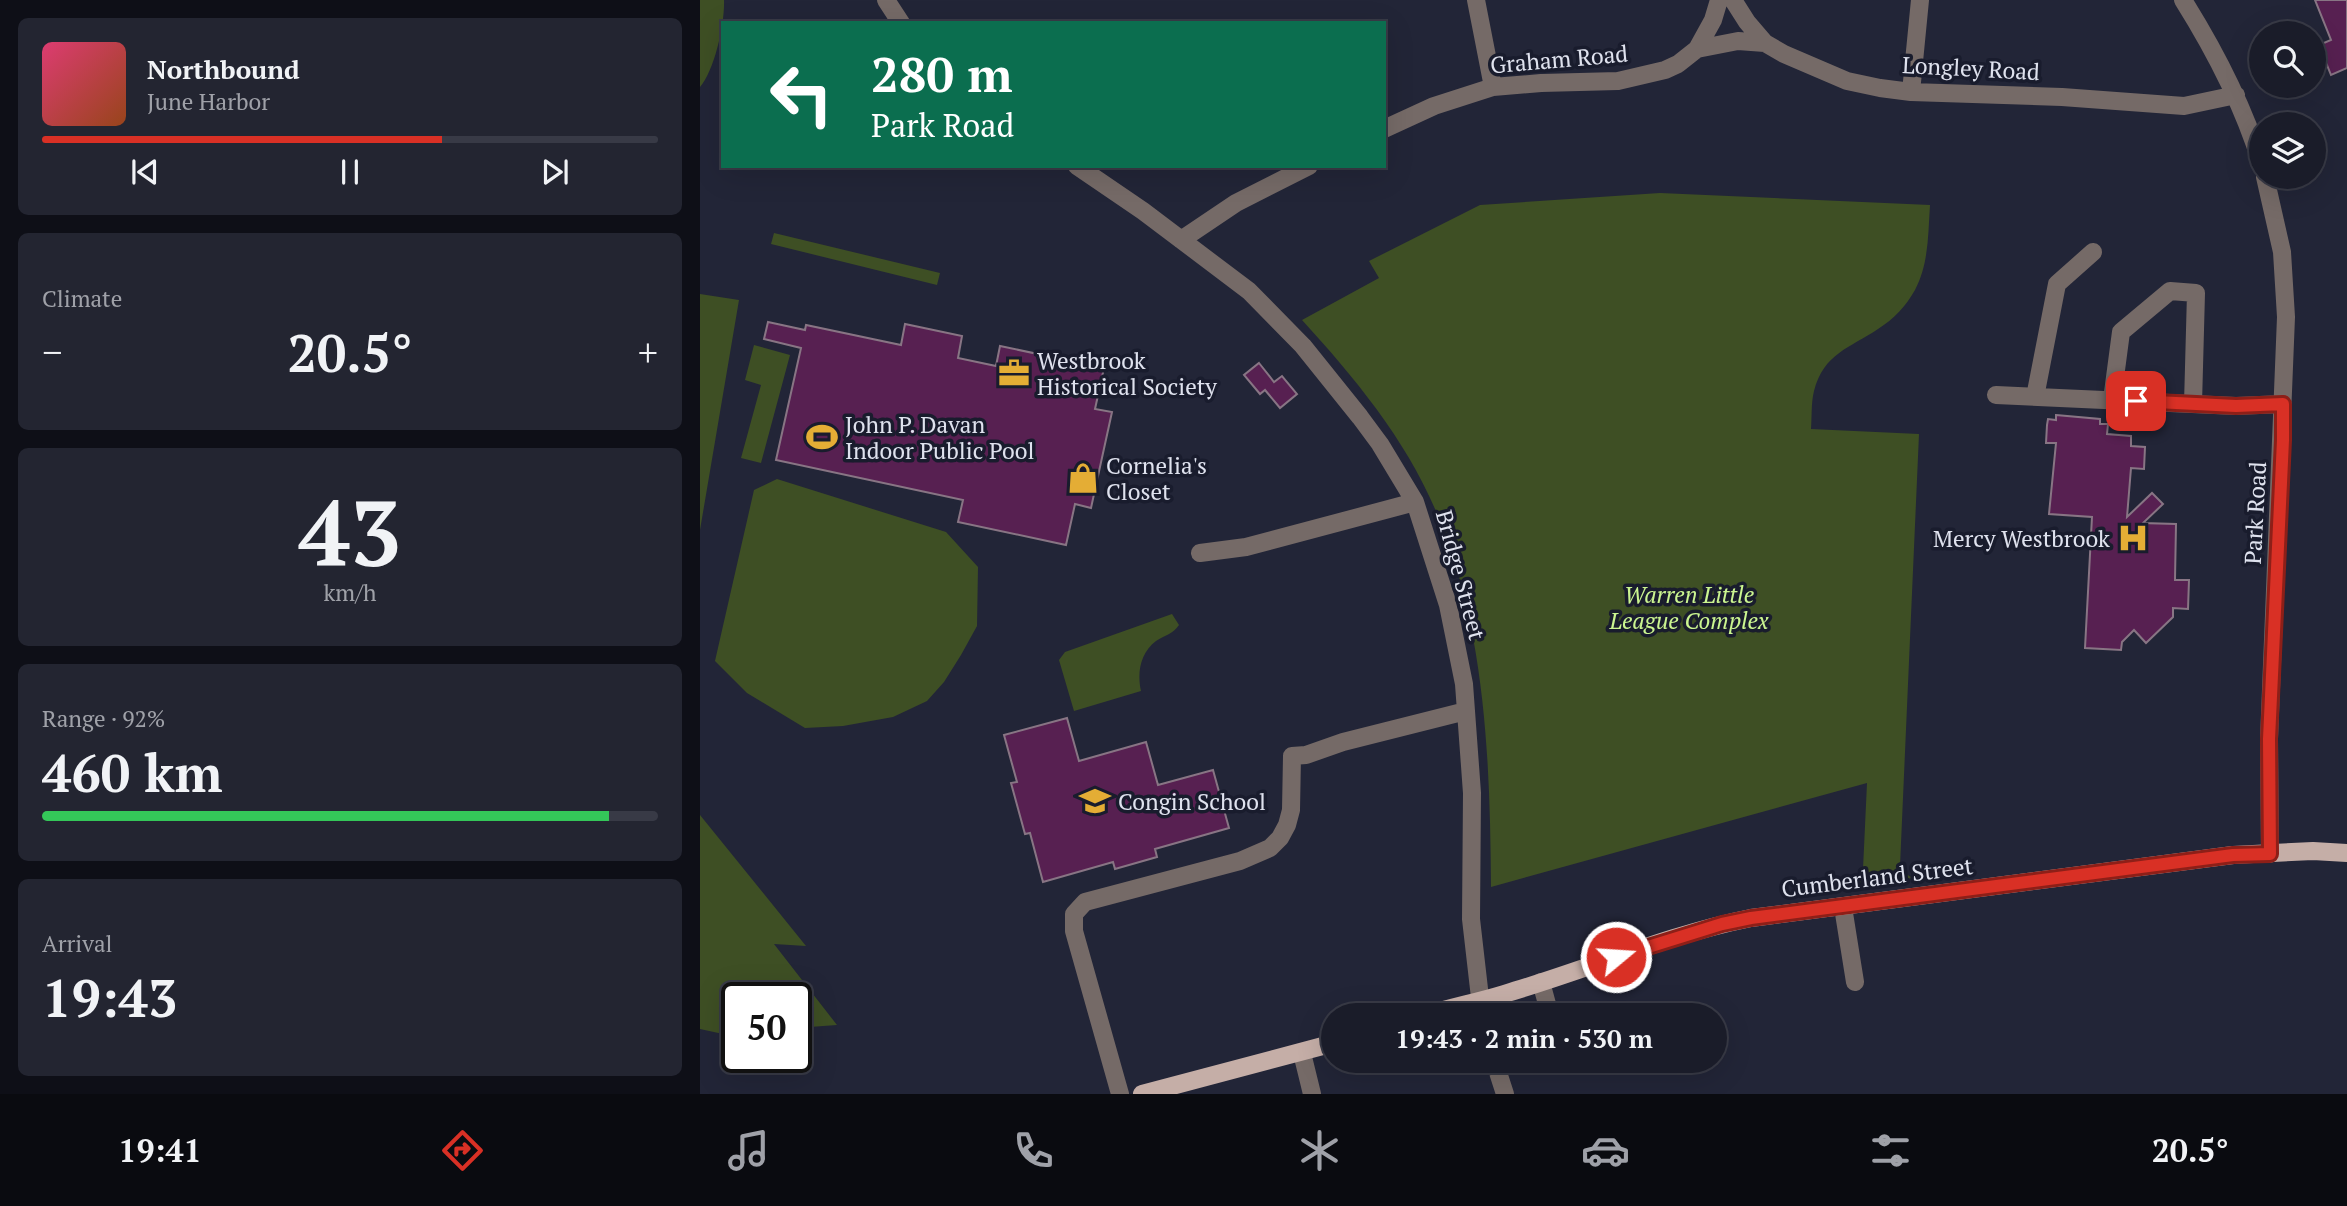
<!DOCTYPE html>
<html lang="en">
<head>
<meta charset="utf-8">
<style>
	body { margin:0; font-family:"PT Serif",serif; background:#232531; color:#f1f3f6; height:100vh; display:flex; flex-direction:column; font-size:26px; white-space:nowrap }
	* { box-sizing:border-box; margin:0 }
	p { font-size:23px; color:#9fa1a8 }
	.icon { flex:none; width:38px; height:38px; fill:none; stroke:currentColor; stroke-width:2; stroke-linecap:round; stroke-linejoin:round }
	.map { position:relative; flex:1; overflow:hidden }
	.details { display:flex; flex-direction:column; gap:18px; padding:18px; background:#0e0f17; width:700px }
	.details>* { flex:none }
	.banner { position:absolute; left:21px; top:21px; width:665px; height:147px; border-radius:0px; box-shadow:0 7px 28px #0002,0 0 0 2px #383a46; background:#0b6e4f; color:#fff; overflow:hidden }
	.tools { position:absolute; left:1549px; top:21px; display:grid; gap:14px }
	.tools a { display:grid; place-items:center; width:77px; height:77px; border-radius:50%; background:#1a1c29; box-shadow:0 7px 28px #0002,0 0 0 2px #383a46; font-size:35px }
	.speed { position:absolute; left:21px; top:982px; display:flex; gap:14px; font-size:35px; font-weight:700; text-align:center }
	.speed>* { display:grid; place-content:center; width:91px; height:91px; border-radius:50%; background:#1a1c29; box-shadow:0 7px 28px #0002,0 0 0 2px #383a46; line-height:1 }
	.speed .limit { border:4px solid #111; border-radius:10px; background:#fff; color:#111 }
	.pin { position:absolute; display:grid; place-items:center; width:60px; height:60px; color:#fff; margin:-30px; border-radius:14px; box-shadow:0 4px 10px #0006 }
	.me { position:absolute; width:77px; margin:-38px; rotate:72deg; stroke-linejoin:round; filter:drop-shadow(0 0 5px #0008) }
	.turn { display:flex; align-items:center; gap:24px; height:147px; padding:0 35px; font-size:32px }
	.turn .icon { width:91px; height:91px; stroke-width:2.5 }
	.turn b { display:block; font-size:49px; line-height:60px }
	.big { font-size:52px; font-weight:600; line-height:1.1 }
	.details .card { flex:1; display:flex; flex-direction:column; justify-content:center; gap:10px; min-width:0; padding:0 24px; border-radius:10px; background:#232531 }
	.details .dial { align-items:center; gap:0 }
	.dial b { font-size:91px; line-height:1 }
	.song { display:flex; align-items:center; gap:21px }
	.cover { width:84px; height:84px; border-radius:10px; background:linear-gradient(135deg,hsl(340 70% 55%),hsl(20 70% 35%)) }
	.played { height:7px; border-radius:4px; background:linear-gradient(90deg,#d93025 65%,#383a46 65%) }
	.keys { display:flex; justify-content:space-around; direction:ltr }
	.heat { display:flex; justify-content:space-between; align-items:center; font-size:38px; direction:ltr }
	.charge { height:10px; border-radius:5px; background:linear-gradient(90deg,#34c759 92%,#383a46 0) }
	.trip { position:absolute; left:621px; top:1003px; width:406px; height:70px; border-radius:35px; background:#1a1c29; box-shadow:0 7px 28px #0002,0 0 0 2px #383a46; font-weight:600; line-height:70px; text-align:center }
	.dock { display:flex; height:112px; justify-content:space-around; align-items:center; background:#0a0b10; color:#9fa1a8 }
	.dock .icon { width:49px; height:49px }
	.dock .active { color:#d93025 }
	.dock b { font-size:32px; color:#f1f3f6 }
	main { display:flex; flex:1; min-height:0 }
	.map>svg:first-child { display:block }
</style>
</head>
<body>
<main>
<section class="details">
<div class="card">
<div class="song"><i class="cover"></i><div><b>Northbound</b><p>June Harbor</p></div></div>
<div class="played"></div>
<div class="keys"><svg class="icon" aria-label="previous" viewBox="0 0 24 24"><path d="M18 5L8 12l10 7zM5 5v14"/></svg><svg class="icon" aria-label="pause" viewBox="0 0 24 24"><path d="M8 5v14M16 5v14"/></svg><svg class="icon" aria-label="next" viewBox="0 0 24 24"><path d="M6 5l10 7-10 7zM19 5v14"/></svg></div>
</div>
<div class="card"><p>Climate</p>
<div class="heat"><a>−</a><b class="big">20.5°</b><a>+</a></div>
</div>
<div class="card dial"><b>43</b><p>km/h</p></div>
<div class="card"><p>Range · 92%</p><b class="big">460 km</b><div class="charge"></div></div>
<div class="card"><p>Arrival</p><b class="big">19:43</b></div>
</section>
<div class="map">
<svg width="1647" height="1094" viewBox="0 0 1647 1094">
	<rect width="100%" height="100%" fill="#222537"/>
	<!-- green -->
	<path fill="#3e4f24" d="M0,0h24c1,22 -9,70 -24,87z
		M960,193l270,12c-2,29 -1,58 -15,85 -9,16 -21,29 -37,39 -28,19 -54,24 -64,62 -3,12 -2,25 -3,38l108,5 -19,432 4,7 9,5 -64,8 10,-7 4,-10 4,-86 -376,104c-1,-125 -5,-254 -53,-371 -30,-74 -83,-138 -136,-196l77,-42 -10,-17 111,-56z
		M74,233l166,40 -3,12 -166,-41z
		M0,294l39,6 -39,230z
		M54,345l36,10 -29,108 -20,-5 20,-73 -16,-5z
		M77,479l169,53 32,35 -1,59 -16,29 -17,27 -17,19 -34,16 -50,9 -38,2 -58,-35 -32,-32 39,-171z
		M472,614l7,11c-6,9 -14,10 -23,16 -16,12 -19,32 -15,50l-67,20 -15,-51 6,-8z
		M0,815l106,131 -32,-2 63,81 -41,3v-30h-59v35l-14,1 -23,-5z"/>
	<!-- building -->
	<path fill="#572051" stroke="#887584" stroke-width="2" d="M1615,0h32v68l-16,7 -12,-30 12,-5z
		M68,322l37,8 1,-5 95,20 4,-21 57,12 -4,22 38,8 4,-20 104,22 -9,41 17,3 -21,96 -16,-4 -9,41 -108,-23 5,-22 -187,-40 25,-112 -37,-9z
		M559,363l15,19 8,-6 15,18 -17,14 -15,-18 -5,4 -16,-19z
		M1356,415l44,4v5h8l-1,10 24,2v10l14,1 -1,22 -13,-1 -4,49 25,-24 11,11 -20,19 33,1 -1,56h14l-1,29 -15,-1v9l-27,26 -12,-13 -12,12 -1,8 -36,-2 7,-131 -43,-3 7,-71h-10l1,-18 1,-6 8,1z
		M367,718l12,43 67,-19 12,43 55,-15 16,58 -74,21 2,8 -42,12 -2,-7 -70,20 -13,-49 -5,1 -14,-51 6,-1 -13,-47z"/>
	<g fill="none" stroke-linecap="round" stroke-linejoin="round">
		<!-- minor -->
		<path stroke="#756a67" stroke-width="18" d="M186,0l15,23
			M776,0l17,87
			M1033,0l14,22 18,21 19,11 63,27 33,7 31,4 151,5 122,9 52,-11
			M1483,0c32,51 60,105 78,163
			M997,49l16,-29 6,-20
			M1211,92l9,-92
			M684,129l50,-23 59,-19 48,-4 77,-2 47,-11 13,-6 19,-15 41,-8 27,2
			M377,166l66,45 106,80 54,55 57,71 20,27 35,58 33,103 16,79 8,109 -1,126 11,96
			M1565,177l17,75 4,65 -17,422 1,115
			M481,240l55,-37 73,-37
			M1296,395l240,11 47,-2
			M1335,397l22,-113 36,-32
			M1412,400l9,-68 49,-41 26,2 -3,111
			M500,553l46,-6 169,-45
			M1143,907l12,75
			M841,982l9,33
			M602,1053l10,41
			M794,1060l11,34
			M796,1069l28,-9
			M420,1094l-46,-163v-17l11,-12 155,-41 30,-13 10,-10 7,-13 4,-15 1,-54 14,-1 37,-13 123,-31"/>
		<!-- major -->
		<path stroke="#c5aea7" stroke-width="18" d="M726,1015c26,-8 52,-13 78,-21 83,-24 162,-59 247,-76l482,-63 80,-4 34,2
			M442,1094l192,-51"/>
	</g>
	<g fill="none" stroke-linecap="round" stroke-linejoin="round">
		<defs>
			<path id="route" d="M916,957l106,-33 29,-6 482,-63 37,-1 -1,-115 14,-299v-36l-47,2 -100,-5"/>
		</defs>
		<!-- route casing -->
		<use href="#route" stroke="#8d1f18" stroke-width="18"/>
		<!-- route -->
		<use href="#route" stroke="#d93025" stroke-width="12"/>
	</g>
	<!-- icons -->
	<defs>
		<symbol id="office-bare" viewBox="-9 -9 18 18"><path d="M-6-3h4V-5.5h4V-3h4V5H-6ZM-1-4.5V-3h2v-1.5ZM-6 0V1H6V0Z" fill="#e4ad35" stroke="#191c2d" stroke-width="2.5" paint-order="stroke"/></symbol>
		<symbol id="stadium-bare" viewBox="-9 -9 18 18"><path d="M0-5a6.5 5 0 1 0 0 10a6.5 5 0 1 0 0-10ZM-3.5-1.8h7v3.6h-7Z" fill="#e4ad35" stroke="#191c2d" stroke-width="2.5" paint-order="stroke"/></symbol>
		<symbol id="shop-bare" viewBox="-9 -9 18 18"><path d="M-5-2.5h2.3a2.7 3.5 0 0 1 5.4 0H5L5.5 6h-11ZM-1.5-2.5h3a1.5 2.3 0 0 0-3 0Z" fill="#e4ad35" stroke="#191c2d" stroke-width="2.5" paint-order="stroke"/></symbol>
		<symbol id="hospital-bare" viewBox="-9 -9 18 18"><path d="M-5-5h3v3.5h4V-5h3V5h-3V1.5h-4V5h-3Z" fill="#e4ad35" stroke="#191c2d" stroke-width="2.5" paint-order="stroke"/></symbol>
		<symbol id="school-bare" viewBox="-9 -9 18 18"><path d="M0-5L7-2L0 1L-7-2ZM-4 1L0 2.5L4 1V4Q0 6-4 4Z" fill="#e4ad35" stroke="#191c2d" stroke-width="2.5" paint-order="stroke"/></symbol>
	</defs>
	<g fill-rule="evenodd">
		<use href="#office-bare" x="292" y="351" width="44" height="44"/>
		<use href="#stadium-bare" x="100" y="415" width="44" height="44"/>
		<use href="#shop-bare" x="361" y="456" width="44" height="44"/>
		<use href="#hospital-bare" x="1411" y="516" width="44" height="44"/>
		<use href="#school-bare" x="373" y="779" width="44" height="44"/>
	</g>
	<g text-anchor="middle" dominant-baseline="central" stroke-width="7" stroke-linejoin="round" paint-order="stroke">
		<!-- street labels -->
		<g font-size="23" fill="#dfe2ee" stroke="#191c2d">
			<text transform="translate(859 59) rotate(-5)">Graham Road</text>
			<text transform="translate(1271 68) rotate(3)">Longley Road</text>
			<text transform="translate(1555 513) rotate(-87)">Park Road</text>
			<text transform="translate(761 575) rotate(75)">Bridge Street</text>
			<text transform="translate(1177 877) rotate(-7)">Cumberland Street</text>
		</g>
		<!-- poi labels -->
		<g font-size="23" fill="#dfe2ee" stroke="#191c2d" text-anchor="start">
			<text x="337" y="360">Westbrook<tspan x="337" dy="26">Historical Society</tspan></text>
			<text x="145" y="424">John P. Davan<tspan x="145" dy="26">Indoor Public Pool</tspan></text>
			<text x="406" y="465">Cornelia's<tspan x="406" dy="26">Closet</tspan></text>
			<text x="1410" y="538" text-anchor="end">Mercy Westbrook</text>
			<text x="418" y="801">Congin School</text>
		</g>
		<!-- park labels -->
		<g font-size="23" font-style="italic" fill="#cbf590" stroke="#191c2d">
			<text x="989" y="594">Warren Little<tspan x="989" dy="26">League Complex</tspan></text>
		</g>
	</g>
</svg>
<div class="tools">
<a><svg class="icon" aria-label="search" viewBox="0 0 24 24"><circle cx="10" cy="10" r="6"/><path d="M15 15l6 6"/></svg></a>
<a><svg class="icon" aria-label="layers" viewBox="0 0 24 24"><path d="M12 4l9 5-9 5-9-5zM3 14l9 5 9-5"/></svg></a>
</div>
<div class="speed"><div class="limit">50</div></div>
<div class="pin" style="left:1436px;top:401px;background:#d93025"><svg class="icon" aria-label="arrive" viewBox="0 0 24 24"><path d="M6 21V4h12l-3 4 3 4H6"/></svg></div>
<svg class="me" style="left:916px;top:957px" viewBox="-20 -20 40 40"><circle r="17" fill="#d93025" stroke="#fff" stroke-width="3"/><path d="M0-11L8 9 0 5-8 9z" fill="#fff"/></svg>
<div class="trip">19:43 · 2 min · 530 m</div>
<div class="banner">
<div class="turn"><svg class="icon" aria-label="left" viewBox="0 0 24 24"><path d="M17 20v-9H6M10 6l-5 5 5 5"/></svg><div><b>280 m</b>Park Road</div></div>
</div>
</div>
</main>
<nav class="dock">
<b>19:41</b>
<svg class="icon active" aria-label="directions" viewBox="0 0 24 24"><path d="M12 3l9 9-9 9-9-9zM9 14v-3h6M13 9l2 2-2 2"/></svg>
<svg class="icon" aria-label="music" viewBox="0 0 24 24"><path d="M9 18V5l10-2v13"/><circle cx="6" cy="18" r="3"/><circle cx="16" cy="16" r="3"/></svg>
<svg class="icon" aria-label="phone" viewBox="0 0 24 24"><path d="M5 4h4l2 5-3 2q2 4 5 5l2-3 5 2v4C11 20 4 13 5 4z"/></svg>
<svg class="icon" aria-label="climate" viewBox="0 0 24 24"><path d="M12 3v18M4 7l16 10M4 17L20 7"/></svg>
<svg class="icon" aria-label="car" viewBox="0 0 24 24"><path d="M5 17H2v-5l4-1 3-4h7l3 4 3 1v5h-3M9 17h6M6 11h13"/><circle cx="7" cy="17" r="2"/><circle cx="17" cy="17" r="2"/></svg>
<svg class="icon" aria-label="filters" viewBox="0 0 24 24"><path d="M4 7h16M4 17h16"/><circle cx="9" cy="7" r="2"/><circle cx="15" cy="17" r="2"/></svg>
<b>20.5°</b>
</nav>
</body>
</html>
